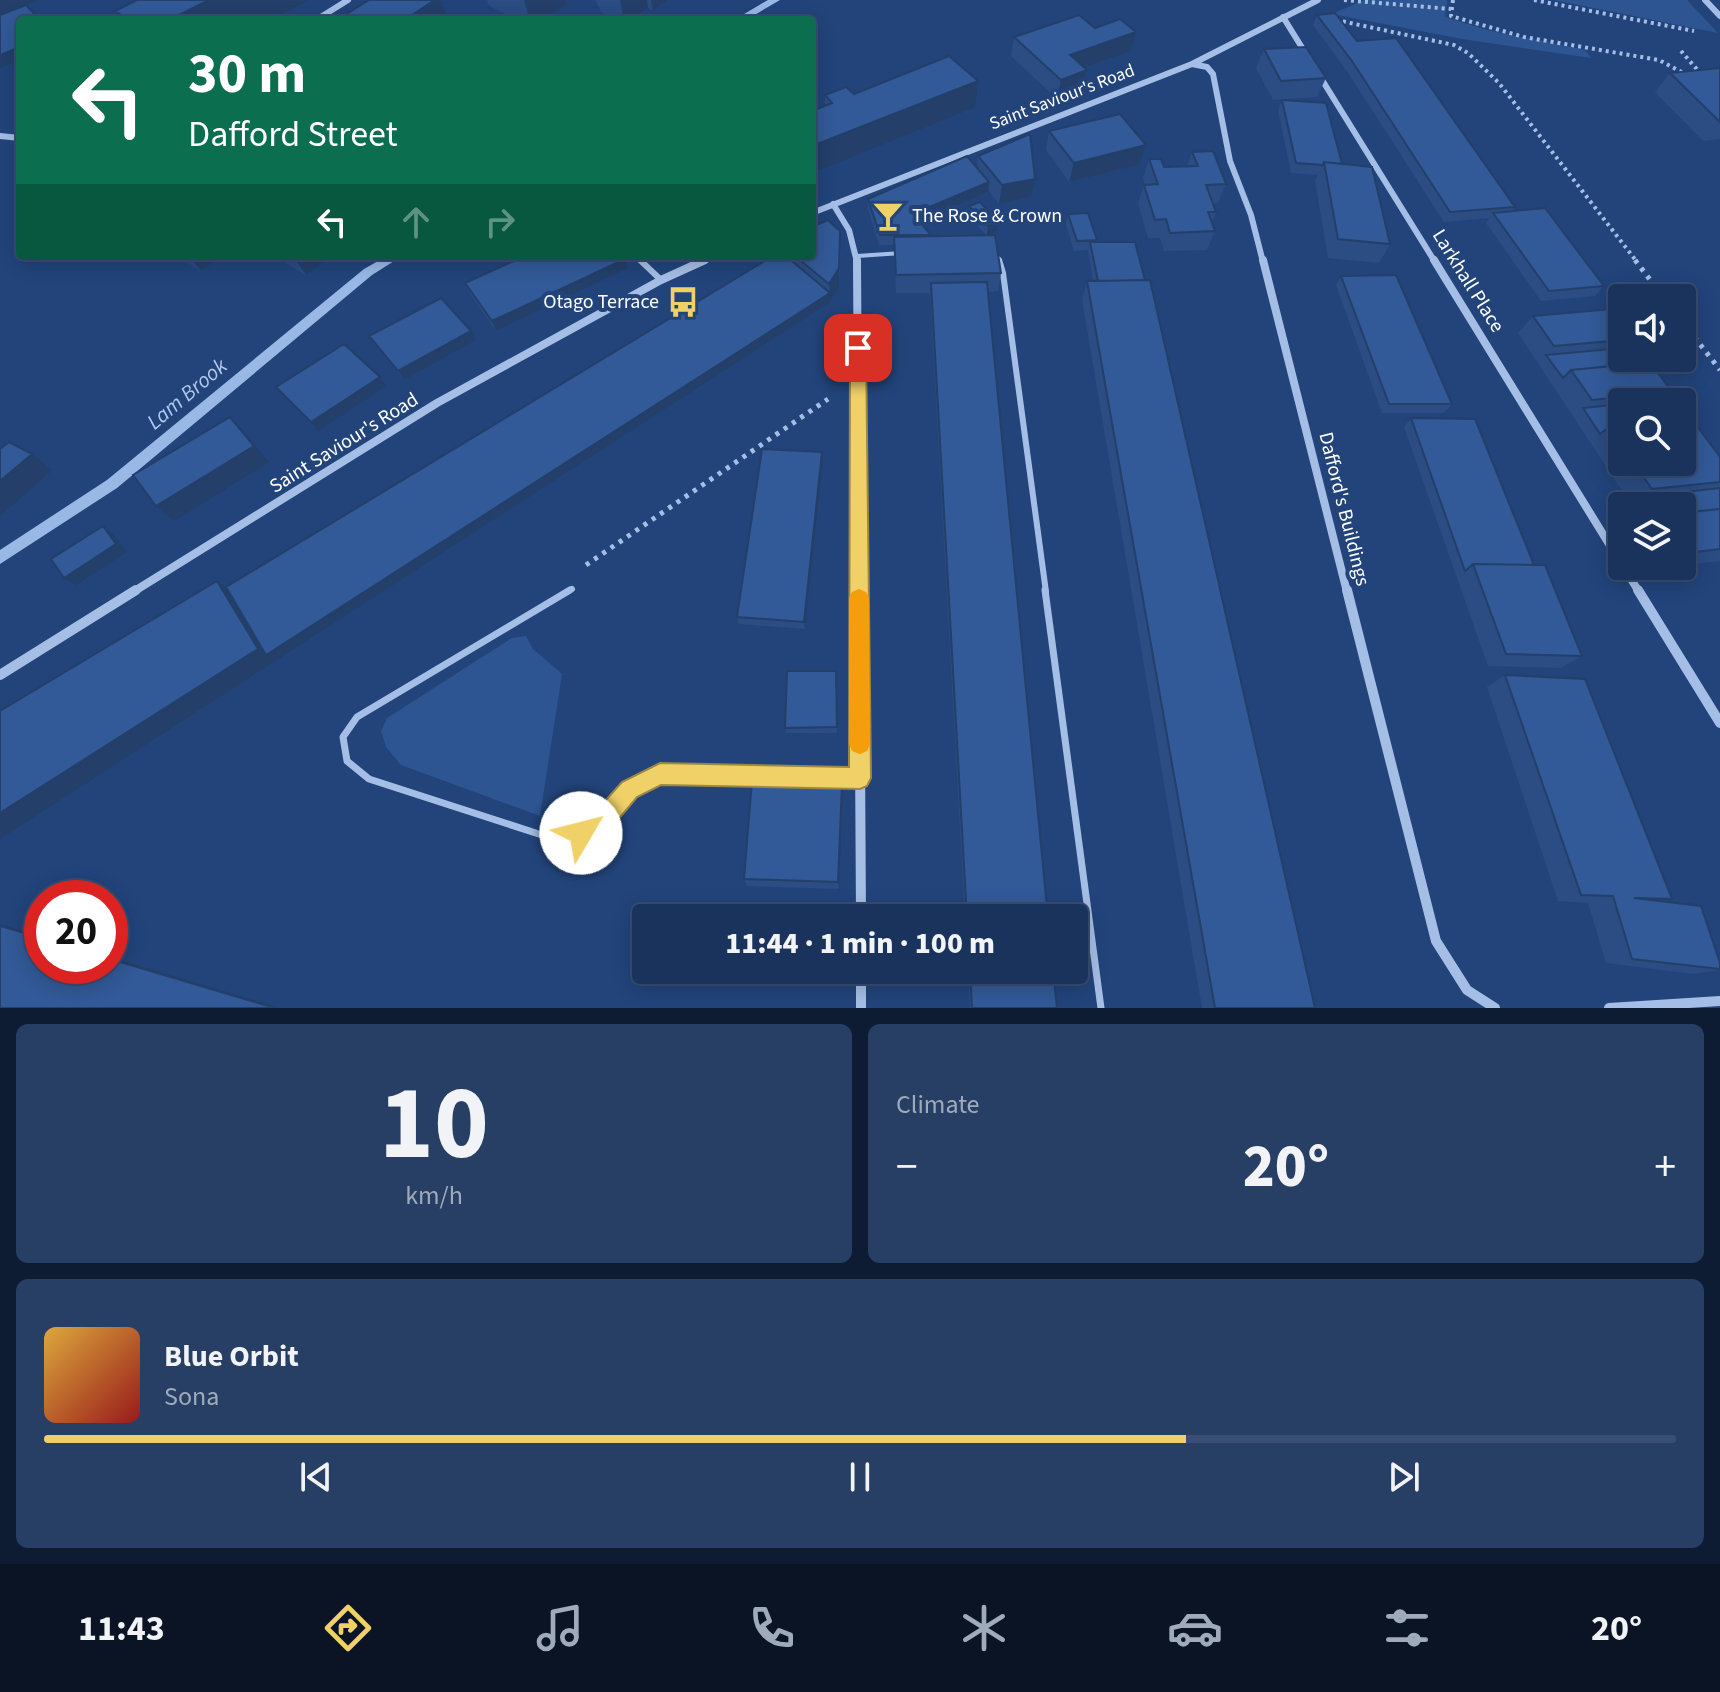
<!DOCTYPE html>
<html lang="en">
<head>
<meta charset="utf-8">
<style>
	body { margin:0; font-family:"Source Sans 3",sans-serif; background:#273f65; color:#f1f3f6; height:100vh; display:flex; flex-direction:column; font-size:30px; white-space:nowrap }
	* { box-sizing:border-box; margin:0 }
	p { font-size:26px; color:#9faabb }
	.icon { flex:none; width:44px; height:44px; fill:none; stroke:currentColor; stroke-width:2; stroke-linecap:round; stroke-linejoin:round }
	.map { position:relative; height:1008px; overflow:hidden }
	.drawer { display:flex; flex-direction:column; gap:16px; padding:16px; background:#0e1c33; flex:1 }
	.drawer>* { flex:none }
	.top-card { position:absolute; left:16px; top:16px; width:800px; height:244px; border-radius:8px; box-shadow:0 4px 20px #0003,0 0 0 2px #384e72; background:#0b6e4f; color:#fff; overflow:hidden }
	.tools { position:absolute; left:1608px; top:284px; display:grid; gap:16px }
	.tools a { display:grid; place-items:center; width:88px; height:88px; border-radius:8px; background:#1a335c; box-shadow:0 4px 20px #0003,0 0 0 2px #384e72; font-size:40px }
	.speed { position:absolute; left:24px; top:880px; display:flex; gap:16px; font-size:40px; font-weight:700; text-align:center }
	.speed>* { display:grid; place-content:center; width:104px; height:104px; border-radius:50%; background:#1a335c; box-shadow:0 4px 20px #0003,0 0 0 2px #384e72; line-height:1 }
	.speed .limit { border:12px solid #d22; background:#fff; color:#111 }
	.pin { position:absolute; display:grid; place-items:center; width:68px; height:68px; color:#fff; margin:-34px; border-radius:16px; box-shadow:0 4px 12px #0006 }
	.me { position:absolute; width:88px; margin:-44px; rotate:53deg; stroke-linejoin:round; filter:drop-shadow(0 0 6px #0008) }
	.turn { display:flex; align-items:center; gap:28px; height:168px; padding:0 40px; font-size:36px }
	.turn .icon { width:104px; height:104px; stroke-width:2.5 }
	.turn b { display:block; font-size:56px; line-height:68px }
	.lanes { display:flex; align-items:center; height:76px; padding:0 40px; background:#0003; justify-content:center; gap:40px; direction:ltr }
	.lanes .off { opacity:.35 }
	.big { font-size:60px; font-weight:800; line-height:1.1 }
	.drawer .card { flex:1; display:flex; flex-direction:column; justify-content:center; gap:12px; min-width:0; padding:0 28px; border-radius:12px; background:#273f65 }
	.drawer .dial { align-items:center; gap:0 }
	.dial b { font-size:104px; line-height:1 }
	.song { display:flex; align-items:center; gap:24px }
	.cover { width:96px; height:96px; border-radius:12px; background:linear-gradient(135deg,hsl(40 70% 55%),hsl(0 70% 35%)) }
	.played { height:8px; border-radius:4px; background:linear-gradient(90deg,#f0d168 70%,#384e72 70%) }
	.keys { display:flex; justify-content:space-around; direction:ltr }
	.heat { display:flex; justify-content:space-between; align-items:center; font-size:44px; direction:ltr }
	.drawer .tiles { flex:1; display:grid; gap:16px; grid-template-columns:1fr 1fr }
	.card:last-child { grid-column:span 2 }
	.trip { position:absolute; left:632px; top:904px; width:456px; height:80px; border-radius:8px; background:#1a335c; box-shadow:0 4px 20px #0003,0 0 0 2px #384e72; font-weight:800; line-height:80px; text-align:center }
	.menu { display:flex; height:128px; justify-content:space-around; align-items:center; background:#0a1425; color:#9faabb }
	.menu .icon { width:56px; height:56px }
	.menu .current { color:#f0d168 }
	.menu b { font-size:36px; color:#f1f3f6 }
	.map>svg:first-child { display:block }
</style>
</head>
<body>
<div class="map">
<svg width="1720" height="1008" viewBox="0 0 1720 1008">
	<rect width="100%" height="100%" fill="#22447b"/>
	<!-- green -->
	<path fill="#2d5592" d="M1364,0h83l-2,17 42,13 98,20 6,8 -129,-19 -130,-25z
		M1554,0h133l31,33z
		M526,636l7,13 29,25 -22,142 -139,-51 -15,-18 -5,-16 6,-13 125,-80z"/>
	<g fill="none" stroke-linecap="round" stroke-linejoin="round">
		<!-- stream -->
		<path fill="#99b8e6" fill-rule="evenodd" d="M768,0h12l-34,20h-12z
			M387,256h15l-30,19 -255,213 -117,76v-14l107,-70 257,-211z"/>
		<!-- path-far1 -->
		<path stroke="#a5bee5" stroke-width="4" stroke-dasharray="3 4" stroke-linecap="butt" d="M1344,0l107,9
			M1453,0l-2,16 73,21 135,23 28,15
			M1534,0l160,31
			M1336,20l118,25 14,8 31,30 138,179
			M1681,51l20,23"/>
		<!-- path -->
		<path stroke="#a5bee5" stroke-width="5" stroke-dasharray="4 6" stroke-linecap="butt" d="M1635,260l29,38
			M1682,321l38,49
			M586,565l242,-166"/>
		<!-- lane-far2 -->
		<path stroke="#a5bee5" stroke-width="4" d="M996,253l3,9
			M636,256l7,6
			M857,256l45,-3"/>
		<!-- lane-far1 -->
		<path stroke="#a5bee5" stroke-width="6" d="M640,260l21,20
			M999,260l4,13 43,319
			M567,592l5,-3"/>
		<!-- lane -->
		<path stroke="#a5bee5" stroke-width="7" d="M570,590l-213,127 -14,20 4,24 22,18 176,57 36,-3 23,-14 26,-29 30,-16 200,4
			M1045,590l56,418"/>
		<!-- street-far2 -->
		<path stroke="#a5bee5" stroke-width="6" d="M1705,0l15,16
			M1283,17l23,37
			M316,20l32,-20
			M1192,64l15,3 6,7 17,87 21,54 12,47
			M1319,75l116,187
			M0,136l20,2
			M833,204l16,26 8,32
			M812,213l380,-149 126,-64
			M701,262l14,-6"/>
		<!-- street-far1 -->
		<path stroke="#a5bee5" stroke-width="8" d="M857,260l2,332
			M1263,260l84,332
			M1434,260l188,305
			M1623,566l16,26
			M133,592l304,-189 224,-123 44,-20"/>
		<!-- street -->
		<path stroke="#a5bee5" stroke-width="10" d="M859,590l2,328
			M1347,590l89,351 31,49 28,18
			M1638,590l82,133
			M0,675l136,-85
			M861,970v38
			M1609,1008l111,-7"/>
	</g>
	<!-- wall -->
	<path fill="#2b4d83" d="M137,0h172l-38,20h-150l-6,-9z
		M487,0h79l1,4 -24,16h-25l-29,-14z
		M596,0h71l-14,10 -5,-2 -18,12h-12l-17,-8 -2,-6 -2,-1z
		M1317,15l40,26 158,166 -3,4 92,75 -9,10 -54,5 -55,-78 4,-5 -46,4 -97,-151 -34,-46z
		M1095,28l36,23 -47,17 3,2 -4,20 -26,9 -46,-43 3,-19z
		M1264,49l62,29 -9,19 -44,3 -17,-32z
		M1720,68v71l-17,2 -48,-49 15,-19z
		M854,94l121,13 -150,-1v-11z
		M1282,100l60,64 48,80 -11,19 -51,-5 -13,-77 3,-6 -27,-2 -13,-63z
		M1049,131l97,14 -6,19 -71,18 -23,-32z
		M1192,152l34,32 -8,19h-5l3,9 -4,11 3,8 -8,19 -43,1 -4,-13h-12l-10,-35 6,-18h1l-2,-7 6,-19 15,8 23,-1z
		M978,156l53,41 -32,7 -11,-14v2l-68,29 11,15 55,-1 -18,-19 1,-10 28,25 -9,4 13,38 -3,18 -10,1 60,626h-83l-35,-625h-34l-2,-48h-15l-11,-36v-10l109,-31z
		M1068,214l29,26 -1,2 219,766h-113l-120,-709 5,-18h6l-5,-31 -14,1 -8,-27z
		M841,250l-2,37 -9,15 -604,285 547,-331h39z
		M177,256h45l-21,15z
		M273,256h58l-25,19z
		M625,259l3,9 -132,63 -27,-39 -4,-9z
		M1341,276l111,128 -8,9h-62l-46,-128z
		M1533,316l89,7v35l14,6 36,28 -9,8 1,2h-42v60h60l38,-5v104l-38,4v-59h-50l-114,-173z
		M369,336l107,4 -72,40 -29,-35z
		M1411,418l123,147 48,91 -21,12 -73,-2 -84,-239z
		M822,452l1,8 -18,169 -66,-5 -2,-7z
		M836,671l1,62h-51l-1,-5z
		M1505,675l167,224 -11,2 59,69 -27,4 -87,-11 -18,-60 -30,-2 -71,-214z
		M842,793l-3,96 -92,-3 -3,-7z
		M968,970h85l4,38h-87z"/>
	<!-- shaded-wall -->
	<path fill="#233f6a" d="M0,0h39l-39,14z
		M209,0h100l-38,20h-102z
		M435,0h5l8,20h-44z
		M524,0h42l1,4 -24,16h-13z
		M620,0h27l1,8 -18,12h-6z
		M651,0h16l-14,10z
		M1136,32l-5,19 -65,23 4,-19z
		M20,47v13l-20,8v-13z
		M1087,70l-4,20 -26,9 4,-19z
		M978,81l-3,26 -163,66v-27z
		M1146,145l-6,19 -71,18 5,-19z
		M1035,179l-4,18 -32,7 3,-19z
		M989,182l-1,10 -75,32v-10z
		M998,221l-1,10 -10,4 1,-9z
		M840,231l-1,56 -9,15 -830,537v-26l217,-232 18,13 595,-301 -1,-9z
		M189,256h33l-21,15z
		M293,256h38l-25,19z
		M625,259l3,9 -132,63 -4,-10z
		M471,331l5,9 -72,40 -6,-9z
		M380,377l6,9 -68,45 -7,-9z
		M230,417l39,45 -95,59 -18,-15z
		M822,452l1,8 -18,169 -1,-7z
		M32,454l20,16 -52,46v-35z
		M103,526l10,8 14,18 -51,33 -12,-7z
		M842,784v9l-3,96 -1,-7z
		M0,924l42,13v1l-42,-12z
		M110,957l170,51h-5l-165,-49z"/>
	<!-- building -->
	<path fill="#325a98" stroke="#233f6a" stroke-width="2" d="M137,0h72l-40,20h-40l-14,-9z
		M369,0h66l-31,20h-67z
		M26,5l14,15h-20v27l-20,8v-40z
		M1335,13l22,28 39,-3 119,169 -65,5 -98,-151 -35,-46z
		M1079,15l16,13 25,-9 16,13 -66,23 17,15 -26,10 -47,-43z
		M1306,47l20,31 -45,3 -17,-32z
		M949,56l29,25 -166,65v-35l20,-8 -7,-8 21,-8 8,7z
		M1720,68v54l-50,-49z
		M1282,100l44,3 16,61 -18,-2 -1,3 -27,-2z
		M1120,114l26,31 -72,18 -25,-32z
		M1030,134l5,45 -33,6 -24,-29z
		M1213,151l13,33 -20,1 10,27h-8l7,19 -45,2 -4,-14 -11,1 -11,-35 14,-1 -9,-25h12l3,8 34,-1 -6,-14z
		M967,156l22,26 -76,32 18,21h-51l-12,-36z
		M1324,162l48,5 18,77 -52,-5z
		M980,202l18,19 -10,5 -19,-20z
		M1545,208l59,78 -55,5 -56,-78z
		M1088,213l9,27 -20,1 -9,-27z
		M828,220l12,11 -1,37 -10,16 -34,-28h17v-29z
		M995,235l6,38 -105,2 -2,-38z
		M1090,242h45l10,38 -47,1z
		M525,256h98l2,3 -133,62 -27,-38z
		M773,256h13l44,37 -564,362 -40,-68z
		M1396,275l56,129h-63l-48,-128z
		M1150,280l165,728h-100l-128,-727z
		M987,282l61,636h-81l-36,-635z
		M441,298l30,33 -73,40 -29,-35z
		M1612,309l10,14v17l-68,6 -21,-30z
		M344,344l36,33 -69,45 -35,-35z
		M1622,348v10h10l4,6 -65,6 -8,8 -17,-23z
		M1650,362l22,30 -80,8 -21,-30z
		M1663,400l1,2h-22z
		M1622,404v21l-13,2 -9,7 -17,-26z
		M230,417l24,29 -98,60 -23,-31z
		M1411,418l64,1 59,146 -61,-1 -8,7z
		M1691,418l29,39v25l-68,7 -19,-27h49v-43z
		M1622,425v20l-13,-18z
		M9,442l23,12 -32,27v-32z
		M762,449l60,3 -18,170 -67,-5z
		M1720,488v21l-38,4v-7h-33l-7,-9z
		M1720,509v40l-25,3 -13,-19v-20z
		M103,526l13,18 -52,34 -13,-19z
		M1473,564l72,1 37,91 -76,-2z
		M217,581l41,68 -258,164v-102z
		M787,671h49l1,56 -52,1z
		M1505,675l80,4 87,220 -38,-1 67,8 19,57v6l-88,-10 -19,-63 -32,-1z
		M752,781l90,3 -4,98 -94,-3z
		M0,926l42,12v28h68v-7l165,49h-275z
		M970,970h83l4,38h-85z"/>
	<!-- route -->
	<path fill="#f0d168" stroke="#9c8844" stroke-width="2" d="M858,342l8,6 5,430 -4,8 -7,3 -199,-4 -24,12 -25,30 -31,17 -8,-3 -3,-8 3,-8 23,-14 26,-29 38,-19 189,4 1,-419z"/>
	<!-- slow -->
	<path fill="#f59e0b" d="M859,589l7,3 3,6 1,146 -3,7 -7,3 -8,-3 -3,-7v-146l3,-6z"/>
	<!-- icons -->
	<defs>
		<symbol id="bar-bare" viewBox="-9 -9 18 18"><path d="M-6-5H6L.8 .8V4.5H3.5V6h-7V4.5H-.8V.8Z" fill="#f0d168" stroke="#22447b" stroke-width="2.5" paint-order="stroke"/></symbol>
		<symbol id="bus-bare" viewBox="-9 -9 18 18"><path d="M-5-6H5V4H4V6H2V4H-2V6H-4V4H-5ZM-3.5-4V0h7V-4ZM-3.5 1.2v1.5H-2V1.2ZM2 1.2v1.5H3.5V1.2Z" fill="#f0d168" stroke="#22447b" stroke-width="2.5" paint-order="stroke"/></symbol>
	</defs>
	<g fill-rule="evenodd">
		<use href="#bar-bare" x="866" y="194" width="44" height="44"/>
		<use href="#bus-bare" x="661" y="280" width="44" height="44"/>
	</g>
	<g text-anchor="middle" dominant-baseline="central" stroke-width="8" stroke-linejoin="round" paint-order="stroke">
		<!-- far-street labels -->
		<g font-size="18" fill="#fff" stroke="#22447b">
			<text transform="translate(1062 97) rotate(-21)">Saint Saviour's Road</text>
		</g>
		<!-- poi labels -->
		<g font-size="20" fill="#fff" stroke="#22447b" text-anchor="start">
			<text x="912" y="216">The Rose &amp; Crown</text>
			<text x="659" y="302" text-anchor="end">Otago Terrace</text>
		</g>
		<!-- street labels -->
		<g font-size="20" fill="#fff" stroke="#22447b">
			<text transform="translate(1468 281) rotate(58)">Larkhall Place</text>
			<text transform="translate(344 443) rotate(-32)">Saint Saviour's Road</text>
			<text transform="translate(1344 509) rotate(76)">Dafford's Buildings</text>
		</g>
		<!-- water labels -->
		<g font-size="22" font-style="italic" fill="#b0c8ed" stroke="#22447b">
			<text transform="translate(187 394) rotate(-40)">Lam Brook</text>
		</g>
	</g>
</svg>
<div class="tools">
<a><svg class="icon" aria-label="sound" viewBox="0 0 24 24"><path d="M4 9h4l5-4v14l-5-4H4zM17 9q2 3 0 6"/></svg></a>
<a><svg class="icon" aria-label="search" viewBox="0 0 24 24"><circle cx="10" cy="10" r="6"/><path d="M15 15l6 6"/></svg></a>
<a><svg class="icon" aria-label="layers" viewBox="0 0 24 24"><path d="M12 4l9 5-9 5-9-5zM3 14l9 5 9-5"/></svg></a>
</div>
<div class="speed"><div class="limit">20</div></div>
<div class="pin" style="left:858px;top:348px;background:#d93025"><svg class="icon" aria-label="arrive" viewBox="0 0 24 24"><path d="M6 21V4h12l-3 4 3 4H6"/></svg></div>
<svg class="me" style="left:581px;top:833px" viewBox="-20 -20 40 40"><circle r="19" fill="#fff"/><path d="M0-13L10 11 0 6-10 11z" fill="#f0d168"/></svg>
<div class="trip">11:44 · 1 min · 100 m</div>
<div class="top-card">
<div class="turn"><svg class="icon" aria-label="left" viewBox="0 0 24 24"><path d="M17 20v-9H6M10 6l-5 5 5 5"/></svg><div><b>30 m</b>Dafford Street</div></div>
<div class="lanes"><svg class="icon" aria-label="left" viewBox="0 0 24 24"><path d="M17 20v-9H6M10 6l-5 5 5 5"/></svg><svg class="icon off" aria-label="ahead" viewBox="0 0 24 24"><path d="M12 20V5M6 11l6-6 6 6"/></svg><svg class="icon off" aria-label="right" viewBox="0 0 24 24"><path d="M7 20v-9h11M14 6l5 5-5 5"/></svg></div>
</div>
</div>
<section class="drawer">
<div class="tiles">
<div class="card dial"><b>10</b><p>km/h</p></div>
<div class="card"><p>Climate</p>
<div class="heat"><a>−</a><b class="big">20°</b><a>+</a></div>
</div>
<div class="card">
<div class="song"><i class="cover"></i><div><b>Blue Orbit</b><p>Sona</p></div></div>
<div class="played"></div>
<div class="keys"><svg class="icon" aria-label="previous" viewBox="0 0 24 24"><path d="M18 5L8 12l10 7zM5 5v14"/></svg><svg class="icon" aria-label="pause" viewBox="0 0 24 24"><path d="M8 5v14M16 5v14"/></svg><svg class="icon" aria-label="next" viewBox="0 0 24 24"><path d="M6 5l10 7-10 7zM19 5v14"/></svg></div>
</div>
</div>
</section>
<nav class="menu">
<b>11:43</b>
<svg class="icon current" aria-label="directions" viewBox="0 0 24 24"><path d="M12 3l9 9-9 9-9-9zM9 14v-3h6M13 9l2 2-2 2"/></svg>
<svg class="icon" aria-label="music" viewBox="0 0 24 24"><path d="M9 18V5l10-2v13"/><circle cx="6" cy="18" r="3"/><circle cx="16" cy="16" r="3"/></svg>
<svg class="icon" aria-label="phone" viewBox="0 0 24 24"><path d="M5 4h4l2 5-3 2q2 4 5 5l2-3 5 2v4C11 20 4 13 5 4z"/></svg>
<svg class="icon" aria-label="climate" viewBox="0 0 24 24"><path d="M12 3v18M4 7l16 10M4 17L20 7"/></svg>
<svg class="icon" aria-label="car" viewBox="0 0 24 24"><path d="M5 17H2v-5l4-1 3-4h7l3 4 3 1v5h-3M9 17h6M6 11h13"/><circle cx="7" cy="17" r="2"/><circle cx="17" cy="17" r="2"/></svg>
<svg class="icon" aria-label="filters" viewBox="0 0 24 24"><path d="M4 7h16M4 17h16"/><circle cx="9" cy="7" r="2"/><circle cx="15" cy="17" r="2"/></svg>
<b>20°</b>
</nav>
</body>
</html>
